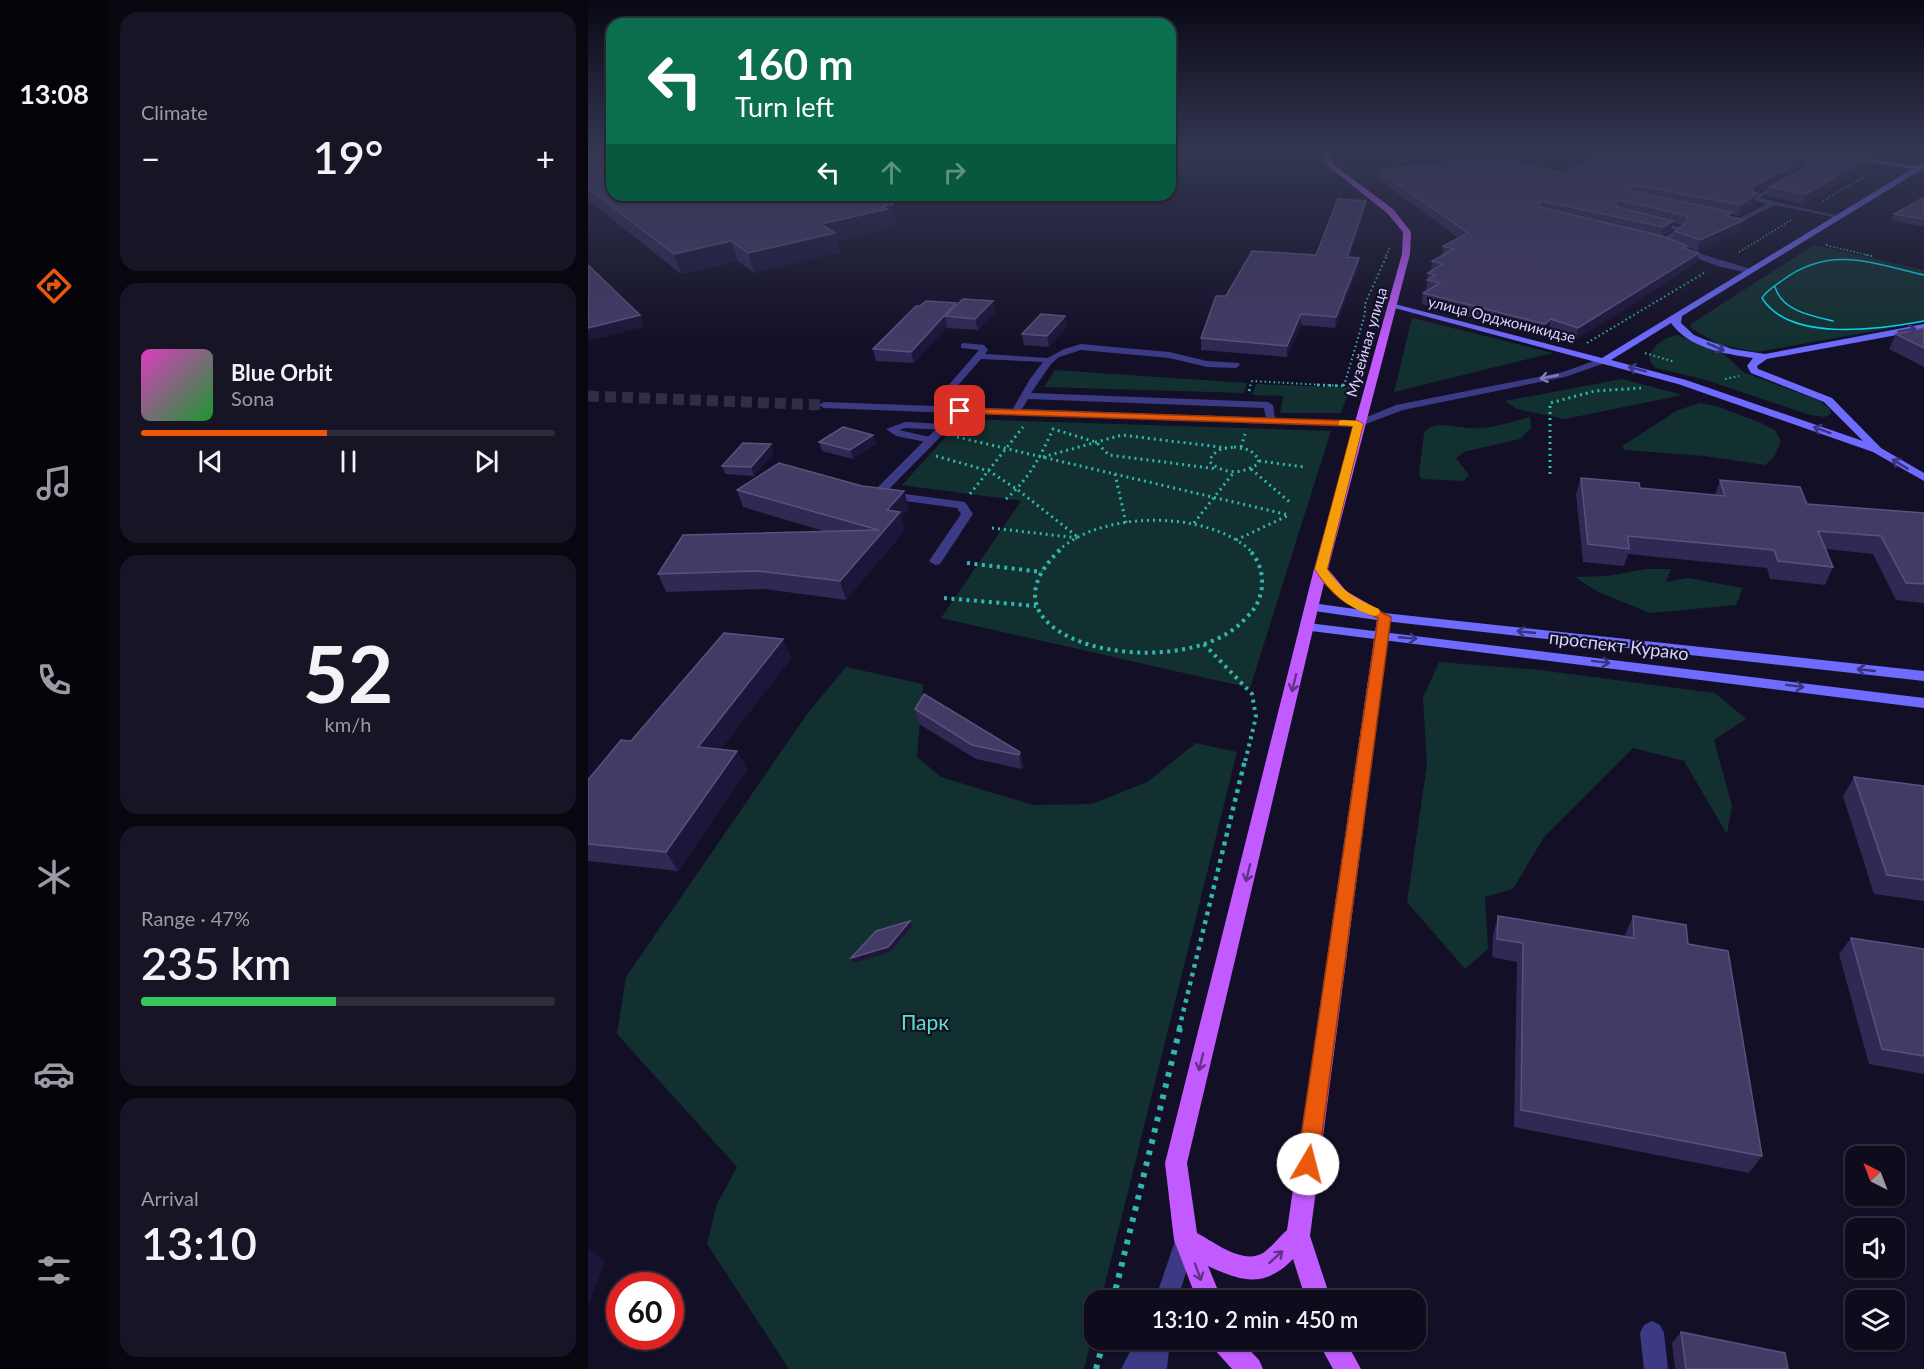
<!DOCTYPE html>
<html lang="en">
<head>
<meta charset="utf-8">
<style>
	body { margin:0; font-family:Lato,sans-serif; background:#171425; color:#f1f3f6; height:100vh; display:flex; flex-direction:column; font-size:22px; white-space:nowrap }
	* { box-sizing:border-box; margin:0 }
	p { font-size:20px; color:#9b9ba3 }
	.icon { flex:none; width:33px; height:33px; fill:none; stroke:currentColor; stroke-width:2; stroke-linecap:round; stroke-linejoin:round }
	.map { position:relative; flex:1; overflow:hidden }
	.side { display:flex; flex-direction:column; gap:12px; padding:12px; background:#08060f; width:480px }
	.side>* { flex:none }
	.banner { position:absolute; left:18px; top:18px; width:570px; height:183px; border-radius:18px; box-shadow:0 2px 4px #0004,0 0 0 2px #2e2b3b; background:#0b6e4f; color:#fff; overflow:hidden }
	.needle { width:39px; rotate:318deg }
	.fabs { position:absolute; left:1257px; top:1146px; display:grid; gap:12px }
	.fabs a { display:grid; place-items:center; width:60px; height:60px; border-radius:12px; background:#0e0b1c; box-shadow:0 2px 4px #0004,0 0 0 2px #2e2b3b; font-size:30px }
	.speed { position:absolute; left:18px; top:1272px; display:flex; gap:12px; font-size:30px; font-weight:700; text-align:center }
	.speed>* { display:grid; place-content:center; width:78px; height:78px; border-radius:50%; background:#0e0b1c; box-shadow:0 2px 4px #0004,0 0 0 2px #2e2b3b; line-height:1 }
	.speed .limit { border:9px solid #d22; background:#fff; color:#111 }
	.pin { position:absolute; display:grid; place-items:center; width:51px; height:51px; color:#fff; margin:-26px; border-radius:12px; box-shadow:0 3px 9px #0006 }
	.me { position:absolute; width:66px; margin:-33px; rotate:8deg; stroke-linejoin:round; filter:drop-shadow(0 0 4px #0008) }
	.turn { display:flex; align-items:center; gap:21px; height:126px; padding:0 30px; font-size:27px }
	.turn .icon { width:78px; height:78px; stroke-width:2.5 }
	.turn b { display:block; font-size:42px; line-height:51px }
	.lanes { display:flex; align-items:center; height:57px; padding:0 30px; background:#0003; justify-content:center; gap:30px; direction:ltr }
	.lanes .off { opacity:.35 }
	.big { font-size:45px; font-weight:600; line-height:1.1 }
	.side .widget { flex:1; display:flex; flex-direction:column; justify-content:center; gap:9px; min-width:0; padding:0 21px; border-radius:18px; background:#171425 }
	.side .dial { align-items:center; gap:0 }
	.dial b { font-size:78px; line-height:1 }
	.song { display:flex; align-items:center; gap:18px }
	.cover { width:72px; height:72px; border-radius:9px; background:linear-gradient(135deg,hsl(310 70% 55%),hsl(130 70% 35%)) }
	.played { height:6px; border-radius:3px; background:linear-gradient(90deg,#ea580c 45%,#2e2b3b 45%) }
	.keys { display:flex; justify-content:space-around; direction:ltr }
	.heat { display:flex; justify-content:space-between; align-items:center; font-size:33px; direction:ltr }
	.charge { height:9px; border-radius:4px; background:linear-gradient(90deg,#34c759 47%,#2e2b3b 0) }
	.trip { position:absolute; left:496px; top:1290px; width:342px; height:60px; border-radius:18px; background:#0e0b1c; box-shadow:0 2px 4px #0004,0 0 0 2px #2e2b3b; font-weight:600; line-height:60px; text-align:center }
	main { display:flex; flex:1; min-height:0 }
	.menu { display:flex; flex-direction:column; width:108px; justify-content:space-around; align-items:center; background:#06040b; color:#9b9ba3 }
	.menu .icon { width:42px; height:42px }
	.menu .current { color:#ea580c }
	.menu b { font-size:27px; color:#f1f3f6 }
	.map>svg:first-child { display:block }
</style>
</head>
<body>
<main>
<nav class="menu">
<b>13:08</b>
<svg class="icon current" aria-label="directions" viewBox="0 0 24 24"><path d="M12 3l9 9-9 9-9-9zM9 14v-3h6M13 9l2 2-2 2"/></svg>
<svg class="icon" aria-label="music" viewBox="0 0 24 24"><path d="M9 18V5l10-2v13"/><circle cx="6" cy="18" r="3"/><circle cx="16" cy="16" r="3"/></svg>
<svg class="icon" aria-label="phone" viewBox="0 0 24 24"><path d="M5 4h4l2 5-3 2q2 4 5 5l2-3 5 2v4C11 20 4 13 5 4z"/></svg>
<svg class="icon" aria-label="climate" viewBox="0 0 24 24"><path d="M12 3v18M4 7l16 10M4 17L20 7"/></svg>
<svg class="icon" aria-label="car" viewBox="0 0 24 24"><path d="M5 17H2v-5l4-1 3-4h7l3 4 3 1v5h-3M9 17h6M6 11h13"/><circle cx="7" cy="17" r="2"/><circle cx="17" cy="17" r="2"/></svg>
<svg class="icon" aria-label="filters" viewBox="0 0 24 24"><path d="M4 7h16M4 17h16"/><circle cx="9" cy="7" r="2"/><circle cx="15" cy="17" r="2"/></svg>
</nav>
<section class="side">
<div class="widget"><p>Climate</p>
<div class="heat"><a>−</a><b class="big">19°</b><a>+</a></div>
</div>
<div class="widget">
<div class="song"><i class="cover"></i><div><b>Blue Orbit</b><p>Sona</p></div></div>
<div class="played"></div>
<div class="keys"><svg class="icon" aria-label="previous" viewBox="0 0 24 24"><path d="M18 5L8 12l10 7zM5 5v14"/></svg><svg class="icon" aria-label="pause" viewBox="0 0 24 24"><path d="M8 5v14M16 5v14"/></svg><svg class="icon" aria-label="next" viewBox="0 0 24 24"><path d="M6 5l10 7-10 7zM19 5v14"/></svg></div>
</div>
<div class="widget dial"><b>52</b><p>km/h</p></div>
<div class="widget"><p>Range · 47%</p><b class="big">235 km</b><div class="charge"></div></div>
<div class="widget"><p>Arrival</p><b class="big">13:10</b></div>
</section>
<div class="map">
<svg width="1336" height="1369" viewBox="0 0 1336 1369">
	<rect width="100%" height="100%" fill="#130f26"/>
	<!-- green -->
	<path fill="#12302f" d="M1226,245l110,25v52l-167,30 -38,-7 -28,-17 -1,-3 7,-5z
		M824,318l141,35 -159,39z
		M1089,335l45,17 21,20 77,29 11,9v4l-6,3 -15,-2 -104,-35 -50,-12c-17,-13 6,-31 21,-33z
		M467,370l192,13 -3,10 -200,-6z
		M1034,379l61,16 -118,24 -48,-10 -12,-8z
		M668,384l94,4 -9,25h-61l3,-17 -31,-1z
		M1112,403l16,3 45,17 14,7 6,11 -7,16 -9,8 -61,-9 -80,-6 -2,-4 56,-36z
		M942,417l1,11 -11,11 -56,13 -8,6 13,17 -5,6 -42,-2 -3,-5 5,-41c7,-13 32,-6 45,-5 20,2 41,-6 61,-11z
		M374,419l369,12 -81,257 -309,-70 80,-117 -119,-16z
		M1058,569h25l-5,13 22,-4 55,10 -7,17 -86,8 -52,-21 -23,-15 32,-1z
		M851,662l100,8 176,23 31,26 -32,21 18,66 -5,28 -43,-73 -51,-13 -89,89 -31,52 -28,8 3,52 -23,20 -58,-67 20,-138 -4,-66z
		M258,667l77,17 -6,73 24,20 92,28 59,-1 55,-22 49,-39 41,9 -136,548h-6v27l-11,42h-295l-82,-125 10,-40 20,-37 -120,-133 9,-57 181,-263z"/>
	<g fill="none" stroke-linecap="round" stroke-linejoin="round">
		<!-- street-tunnel -->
		<path stroke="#312d47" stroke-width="11" stroke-dasharray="11 6" stroke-linecap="butt" d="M0,396l236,9"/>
		<!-- path-far5 -->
		<path stroke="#2fb8b0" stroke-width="1.5" stroke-dasharray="1.5 2" stroke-linecap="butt" d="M714,153l9,7
			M1235,201l46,-27
			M1239,244l-2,1 47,11
			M1151,252l52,-32
			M798,256l4,-9"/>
		<!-- path-far4 -->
		<path stroke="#2fb8b0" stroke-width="2" stroke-dasharray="1.5 3" stroke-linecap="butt" d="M1278,255l6,1
			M999,343l117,-70
			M1057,353l30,9
			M1137,379l14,-3
			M662,386l2,-5 90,5
			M756,386l21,-72v-10l22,-49"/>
		<!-- path-far3 -->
		<path stroke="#2fb8b0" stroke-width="3" stroke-dasharray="2 4" stroke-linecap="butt" d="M729,385l25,1
			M754,385l12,2
			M661,391l2,-6
			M369,437l332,78
			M646,447l16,3 9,9 -1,5c-16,10 -34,11 -48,-2l2,-7 9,-6z
			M653,447l4,-13
			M348,456l53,15 29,19 61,48
			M455,457l79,-22 105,13
			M671,461l45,6
			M663,469l41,35
			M527,474l11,49
			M962,474v-71l45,-12 46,-3
			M382,494l53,-67
			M418,499c22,-19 35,-43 47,-70l43,13 13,13 109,14
			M606,523l40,-51
			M404,528l86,10
			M648,540l51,-24
			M470,551c44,-41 149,-41 193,0"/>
		<!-- path-far2 -->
		<path stroke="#2fb8b0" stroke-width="4" stroke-dasharray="3 4.5" stroke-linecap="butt" d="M472,550c-97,92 116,137 182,72 8,-8 15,-15 18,-26 5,-15 1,-35 -11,-46
			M379,563l75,9
			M356,598l92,8
			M616,644l48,50 4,23 -11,45"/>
		<!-- path-far1 -->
		<path stroke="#2fb8b0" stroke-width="4.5" stroke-dasharray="4 5" stroke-linecap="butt" d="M591,1029l66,-269"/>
		<!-- path -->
		<path stroke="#2fb8b0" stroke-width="6" stroke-dasharray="4.5 7" stroke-linecap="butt" d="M525,1300l67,-272
			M508,1369l8,-29"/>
		<!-- lane -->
		<path fill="#3d3a85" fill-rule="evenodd" d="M1197,180l2,3 -28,15 79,18v2l-64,-13 -33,17 -20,-5 3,-2 16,3 27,-14 -17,-5z
			M1067,221l29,7 1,1 -21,14h-4v-2l16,-11 -23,-6z
			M1093,248l70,21 1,2 -4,2 -31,-7 -38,-15v-2z
			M376,343l20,2 4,5 -3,4 63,4 16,-9 17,-5 88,8 38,9 32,2 1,2 -4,3 -29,-1 -38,-9 -88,-8 -22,7 -8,7 -20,29 237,9 5,3 2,16 -8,2 -3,-15 -236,-9 -9,15h-6l-2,-2 19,-33 13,-17 -62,-3 -35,40h-6v-4l39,-45 -18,-2v-4z
			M317,422l39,2 5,3 -5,3 -39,-2 -6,2 35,8 2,2 -5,3 -35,-7 -10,-7z
			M598,1229l8,3 3,8 -20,60h-22l23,-68z
			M1064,1321l8,4 4,8 4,36h-24l-4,-36 4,-8z
			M548,1340h34l-3,29h-46z"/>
		<!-- street -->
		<path fill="#3d3a85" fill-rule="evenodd" d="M1017,357l5,3 -2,2 -43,15 -162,33 -45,17 -394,-14 -75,76 1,3 75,10 8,12 -33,50 -5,1 -6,-4 32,-47 -4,-6 -74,-10 -6,-5v-5l75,-75 -128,-5 -5,-3 5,-3 533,19 39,-16 167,-33z"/>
		<!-- secondary -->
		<path fill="#6f6bff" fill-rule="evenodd" d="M1223,153h19l87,13 7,-4v6l-242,148 -1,7 13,12 12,5 26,9 33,5 159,-30v6l-157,29 -10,7 1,3 74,29 49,50 43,25v8l-51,-29 -195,-68 -291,-78 4,-3 211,55 310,-189zM1083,323c18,25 54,31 82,35l-6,8 4,7 73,29 39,39 -177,-61 -75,-20z
			M724,603l72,10 540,58v10l-540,-60 -77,-11 -2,-3z
			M720,623l616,75v10l-621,-78 -2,-3z"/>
		<!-- primary -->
		<path fill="#c25bff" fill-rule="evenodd" d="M734,153h6l6,12 59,44 18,23 -1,22 -82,315 18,22 45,26 -81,619 21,64h-25l-13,-41c-28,29 -51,23 -85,7l14,34h-25l-23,-60 -9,-77 149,-594 88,-315 1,-22 -16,-19 -58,-46zM736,583l20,19 33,17 -90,611c-8,7 -15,17 -24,23 -20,12 -49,-11 -66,-20l-10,-70z
			M622,1340h30l19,20 4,9h-31l-18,-20z
			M729,1340h28l16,29h-28z"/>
		<!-- tram -->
		<path stroke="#00e5ff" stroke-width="1.5" d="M1336,275c-52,-12 -94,-30 -141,5 -7,5 -17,11 -21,18 28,45 118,31 162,23
			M1187,287c7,24 37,29 58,34"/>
	</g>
	<!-- wall -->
	<path fill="#312854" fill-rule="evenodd" d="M0,153l295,46 14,23 -7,2 1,4 -54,13 3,11 -86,21 -16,-12 -57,13 -93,-74z
		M1015,153h293l-5,6 -20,-2 -2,7 -66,40 -36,-8 3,-9 31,-17 -45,23h1l-3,10 -16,12 -7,-1v3l10,14 -44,20 -9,-4 -1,3 12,3 -3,10 -120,77 -27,-9 -7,5 -120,-32 1,-11 3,-2 2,-18 3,-2 1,-10 10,-5 1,-10 16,-8 -81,-59v-9l183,3zM1085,223l10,2 -8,6 -3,9 -9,-4 8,-5z
		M1336,197v30l-33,-7 3,-6z
		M777,210l-15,47 8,11 -23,60 -34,-3 -14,32 -86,-7v-12l25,-42 90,-41z
		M405,301l2,11 -17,18 -31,-2v-1l-33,36 -38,-2 -3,-12 84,-44z
		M477,316l1,11 -17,20 -25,-2 -2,-11z
		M1336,328v39l-35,-18 7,-15z
		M285,435l3,9 -23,15 -31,-8 -3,-9z
		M186,452l-20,24 -29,-2 -3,-8z
		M993,478l59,10 75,7 5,-15 87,24 117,9v90l-28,-3 -23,-46 -47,-5 7,18 -8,18 -55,-6 -3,-11 -139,-14 -4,12 -41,-4 -7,-68z
		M149,490l172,18 -8,9 4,13 -59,70 -81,-11 -99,3 -8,-18 169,-42 -84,-25z
		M195,639l8,19 -70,91 16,2 10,19 -69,101 -90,-10v-81l43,-39z
		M327,709l105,43 4,14 -2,3 -46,-10 -57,-35z
		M1266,777l70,9v115l-50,-7 -31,-98z
		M910,916l127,21v-2l8,-19 55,28 74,212 -13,17 -235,-46 3,-165 -25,-5 1,-22z
		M1263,938l73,11v125l-55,-10 -30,-110z
		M1093,1332l107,37h-113l-3,-26z"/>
	<!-- shaded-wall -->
	<path fill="#1d163a" d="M1284,155l-3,9 -66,40 3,-10z
		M1216,161l-3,9 -51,26 3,-10z
		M1048,185l-3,10 -2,-8z
		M1169,193l-3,10 -16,12 3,-10z
		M272,195h40l-38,8z
		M778,201l-1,9 -18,57v-10z
		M305,204l4,18 -7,2 1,4 -54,13 3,11 -86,21 -6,-20 73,-29z
		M1156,220l-3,11 -44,20 3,-11z
		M1085,221l-2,10 -10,7 2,-11z
		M143,241l7,20 -57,13 -7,-20z
		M1111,253l-3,10 -120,77 2,-12z
		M771,258l-1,10 -23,60 1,-11z
		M405,301l2,11 -17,18 -3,-11z
		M368,303l2,11 -13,2 2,11 -33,36 -3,-11z
		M713,314v11l-14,32v-11z
		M52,315l5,12 -57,14v-13z
		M477,316l1,11 -17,20 -2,-11z
		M963,319l-2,12 -7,5 3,-12z
		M285,435l3,9 -23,15 -3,-9z
		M183,444l3,8 -20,24 -3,-9z
		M316,491l5,17 -8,9 4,13 -59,70 -6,-19 50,-58 -3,-13z
		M195,639l8,19 -83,108 -10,-19z
		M149,751l10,19 -69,101 -12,-19z
		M432,752l4,14 -2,3 -3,-14z
		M322,921l2,5 -22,26 -37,11 -2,-5z
		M0,1248l17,14 -17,45z"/>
	<!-- building -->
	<path fill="#433a66" stroke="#5a527e" stroke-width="1.5" d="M0,153h24v42h264l17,9 -11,3 5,2 -66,15 14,9 -87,20 -17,-12 -57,13 -86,-66z
		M1015,153h257l12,2 -66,39 -36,-7 36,-19 1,-4 -3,-3 -51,25 -1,6 5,1 -16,12 -105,-20 -5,2 1,4 100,21 -6,4 18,4 -44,20 -25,-9 13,-10 -1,-5 -67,-16 -5,4 2,3 56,14 -10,6 -121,-26 -4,3 1,3 123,29 26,10 -6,2 17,5 -121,75 -27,-9 -6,5 -122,-31 17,-10 -13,-3 8,-5 -7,-2 15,-9 -11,-3 22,-12 -11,-3 25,-13 -90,-63 115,-12 68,15z
		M1336,197v22l-30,-5z
		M750,199l28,2 -19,56 12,1 -23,59 -35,-3 -14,32 -86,-8 15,-42h10l26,-45 64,4z
		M0,265l52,50 -52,13z
		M375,299l30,2 -18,18 -30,-3z
		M338,301l30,2 -45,49 -38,-3 43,-43h4z
		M453,314l24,2 -18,20 -25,-2z
		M1336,328v20l-28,-14z
		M255,427l30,8 -23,15 -31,-8z
		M155,443l28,1 -20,23 -29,-1z
		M191,463l83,23 42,5 -17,19 13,2 -60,69 -83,-10 -99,3 25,-39 196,-5 -142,-40z
		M993,478l58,5 1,5 85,8 -5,-16 80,7 7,17 117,9v71l-18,-1 -25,-47 -63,-5 15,36 -55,-6 -4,-11 -146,-14 1,13 -41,-5z
		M136,633l59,6 -85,108 39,4 -71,101 -78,-8v-64l33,-40 10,1z
		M336,694l96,58 -1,3 -47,-10 -57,-36z
		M1266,777l70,9v94l-37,-5z
		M910,916l136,22 -1,-22 53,9 2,19 40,7 34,205 -241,-46 2,-167 -26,-4z
		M322,921l-22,26 -37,11 25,-27z
		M1263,938l73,11v107l-42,-7z
		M1093,1332l104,21 3,16h-102z"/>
	<!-- one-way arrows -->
	<defs><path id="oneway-shaft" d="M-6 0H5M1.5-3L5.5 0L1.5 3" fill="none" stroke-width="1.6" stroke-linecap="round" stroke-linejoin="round" transform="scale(1.5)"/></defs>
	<g stroke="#38347d">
		<use href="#oneway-shaft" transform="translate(1319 330) rotate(-10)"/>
		<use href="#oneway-shaft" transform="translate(1128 347) rotate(24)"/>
		<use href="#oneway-shaft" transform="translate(1049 369) rotate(-165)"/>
		<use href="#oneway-shaft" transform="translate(1234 430) rotate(-160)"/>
		<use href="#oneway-shaft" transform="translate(1312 464) rotate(-149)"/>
		<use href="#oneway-shaft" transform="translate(938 632) rotate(-174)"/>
		<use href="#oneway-shaft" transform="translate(820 638) rotate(5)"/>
		<use href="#oneway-shaft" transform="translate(1013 662) rotate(7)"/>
		<use href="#oneway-shaft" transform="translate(1278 670) rotate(-174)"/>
		<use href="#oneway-shaft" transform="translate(1207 686) rotate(7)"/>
	</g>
	<use stroke="#837fbc" href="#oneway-shaft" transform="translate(961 377) rotate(169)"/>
	<g stroke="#623188">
		<use href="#oneway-shaft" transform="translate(706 683) rotate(104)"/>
		<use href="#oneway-shaft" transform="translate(660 873) rotate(104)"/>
		<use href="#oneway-shaft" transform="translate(613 1062) rotate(104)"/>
		<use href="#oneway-shaft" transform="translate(688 1257) rotate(-42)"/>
		<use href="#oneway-shaft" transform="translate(610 1272) rotate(70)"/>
	</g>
	<!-- sky -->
	<linearGradient id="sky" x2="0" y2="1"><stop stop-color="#0a0815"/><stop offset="0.44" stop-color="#333752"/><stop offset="1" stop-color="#333752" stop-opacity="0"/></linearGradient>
	<rect width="1336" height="345" fill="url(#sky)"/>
	<!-- route -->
	<path fill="#ea580c" stroke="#983908" stroke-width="1.5" d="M372,408l398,13 5,3 -36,145 11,17 18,13 35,18 -73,547 -3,8 -7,3 -8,-3 -3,-8 81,-546c-32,-14 -44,-19 -63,-49l38,-143 -397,-13v-4z"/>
	<!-- slow -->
	<path fill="#f59e0b" d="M754,420l16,1 5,3 -36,145c15,22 27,29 52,40l1,3 -1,2 -5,2c-27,-8 -44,-24 -59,-47l38,-143 -14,-1v-4z"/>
	<g text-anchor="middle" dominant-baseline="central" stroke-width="4.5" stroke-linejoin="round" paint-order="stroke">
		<!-- far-street labels -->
		<g font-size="15" fill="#d9d4ff" stroke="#130f26">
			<text transform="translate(914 319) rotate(14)">улица Орджоникидзе</text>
			<text transform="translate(778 342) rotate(-74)">Музейная улица</text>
		</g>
		<!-- street labels -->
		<g font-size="18" fill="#d9d4ff" stroke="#130f26">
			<text transform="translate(1031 645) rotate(7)">проспект Курако</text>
		</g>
		<!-- near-park labels -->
		<g font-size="21" fill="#5fe0c0" stroke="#130f26">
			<text x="337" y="1021">Парк</text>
		</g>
	</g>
</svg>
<div class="fabs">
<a><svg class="needle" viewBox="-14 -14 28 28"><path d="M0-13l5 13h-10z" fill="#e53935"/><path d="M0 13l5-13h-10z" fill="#9b9ba3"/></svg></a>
<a><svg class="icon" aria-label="sound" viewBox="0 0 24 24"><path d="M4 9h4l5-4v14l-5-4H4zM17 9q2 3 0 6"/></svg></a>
<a><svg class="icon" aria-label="layers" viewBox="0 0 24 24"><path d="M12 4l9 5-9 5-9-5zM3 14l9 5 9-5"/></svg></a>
</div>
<div class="speed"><div class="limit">60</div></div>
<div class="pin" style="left:372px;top:411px;background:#d93025"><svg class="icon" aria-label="arrive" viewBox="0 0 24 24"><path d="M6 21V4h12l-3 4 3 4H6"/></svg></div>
<svg class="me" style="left:720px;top:1164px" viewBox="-20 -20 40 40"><circle r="19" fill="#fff"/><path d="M0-13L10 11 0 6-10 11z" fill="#ea580c"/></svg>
<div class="trip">13:10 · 2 min · 450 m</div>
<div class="banner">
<div class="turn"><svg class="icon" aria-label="left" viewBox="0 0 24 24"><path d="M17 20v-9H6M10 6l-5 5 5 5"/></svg><div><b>160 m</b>Turn left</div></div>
<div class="lanes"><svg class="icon" aria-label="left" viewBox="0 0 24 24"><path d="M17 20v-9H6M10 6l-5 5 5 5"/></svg><svg class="icon off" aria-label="ahead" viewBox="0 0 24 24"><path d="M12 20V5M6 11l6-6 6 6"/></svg><svg class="icon off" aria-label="right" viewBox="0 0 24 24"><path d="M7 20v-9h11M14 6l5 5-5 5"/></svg></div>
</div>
</div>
</main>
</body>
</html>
